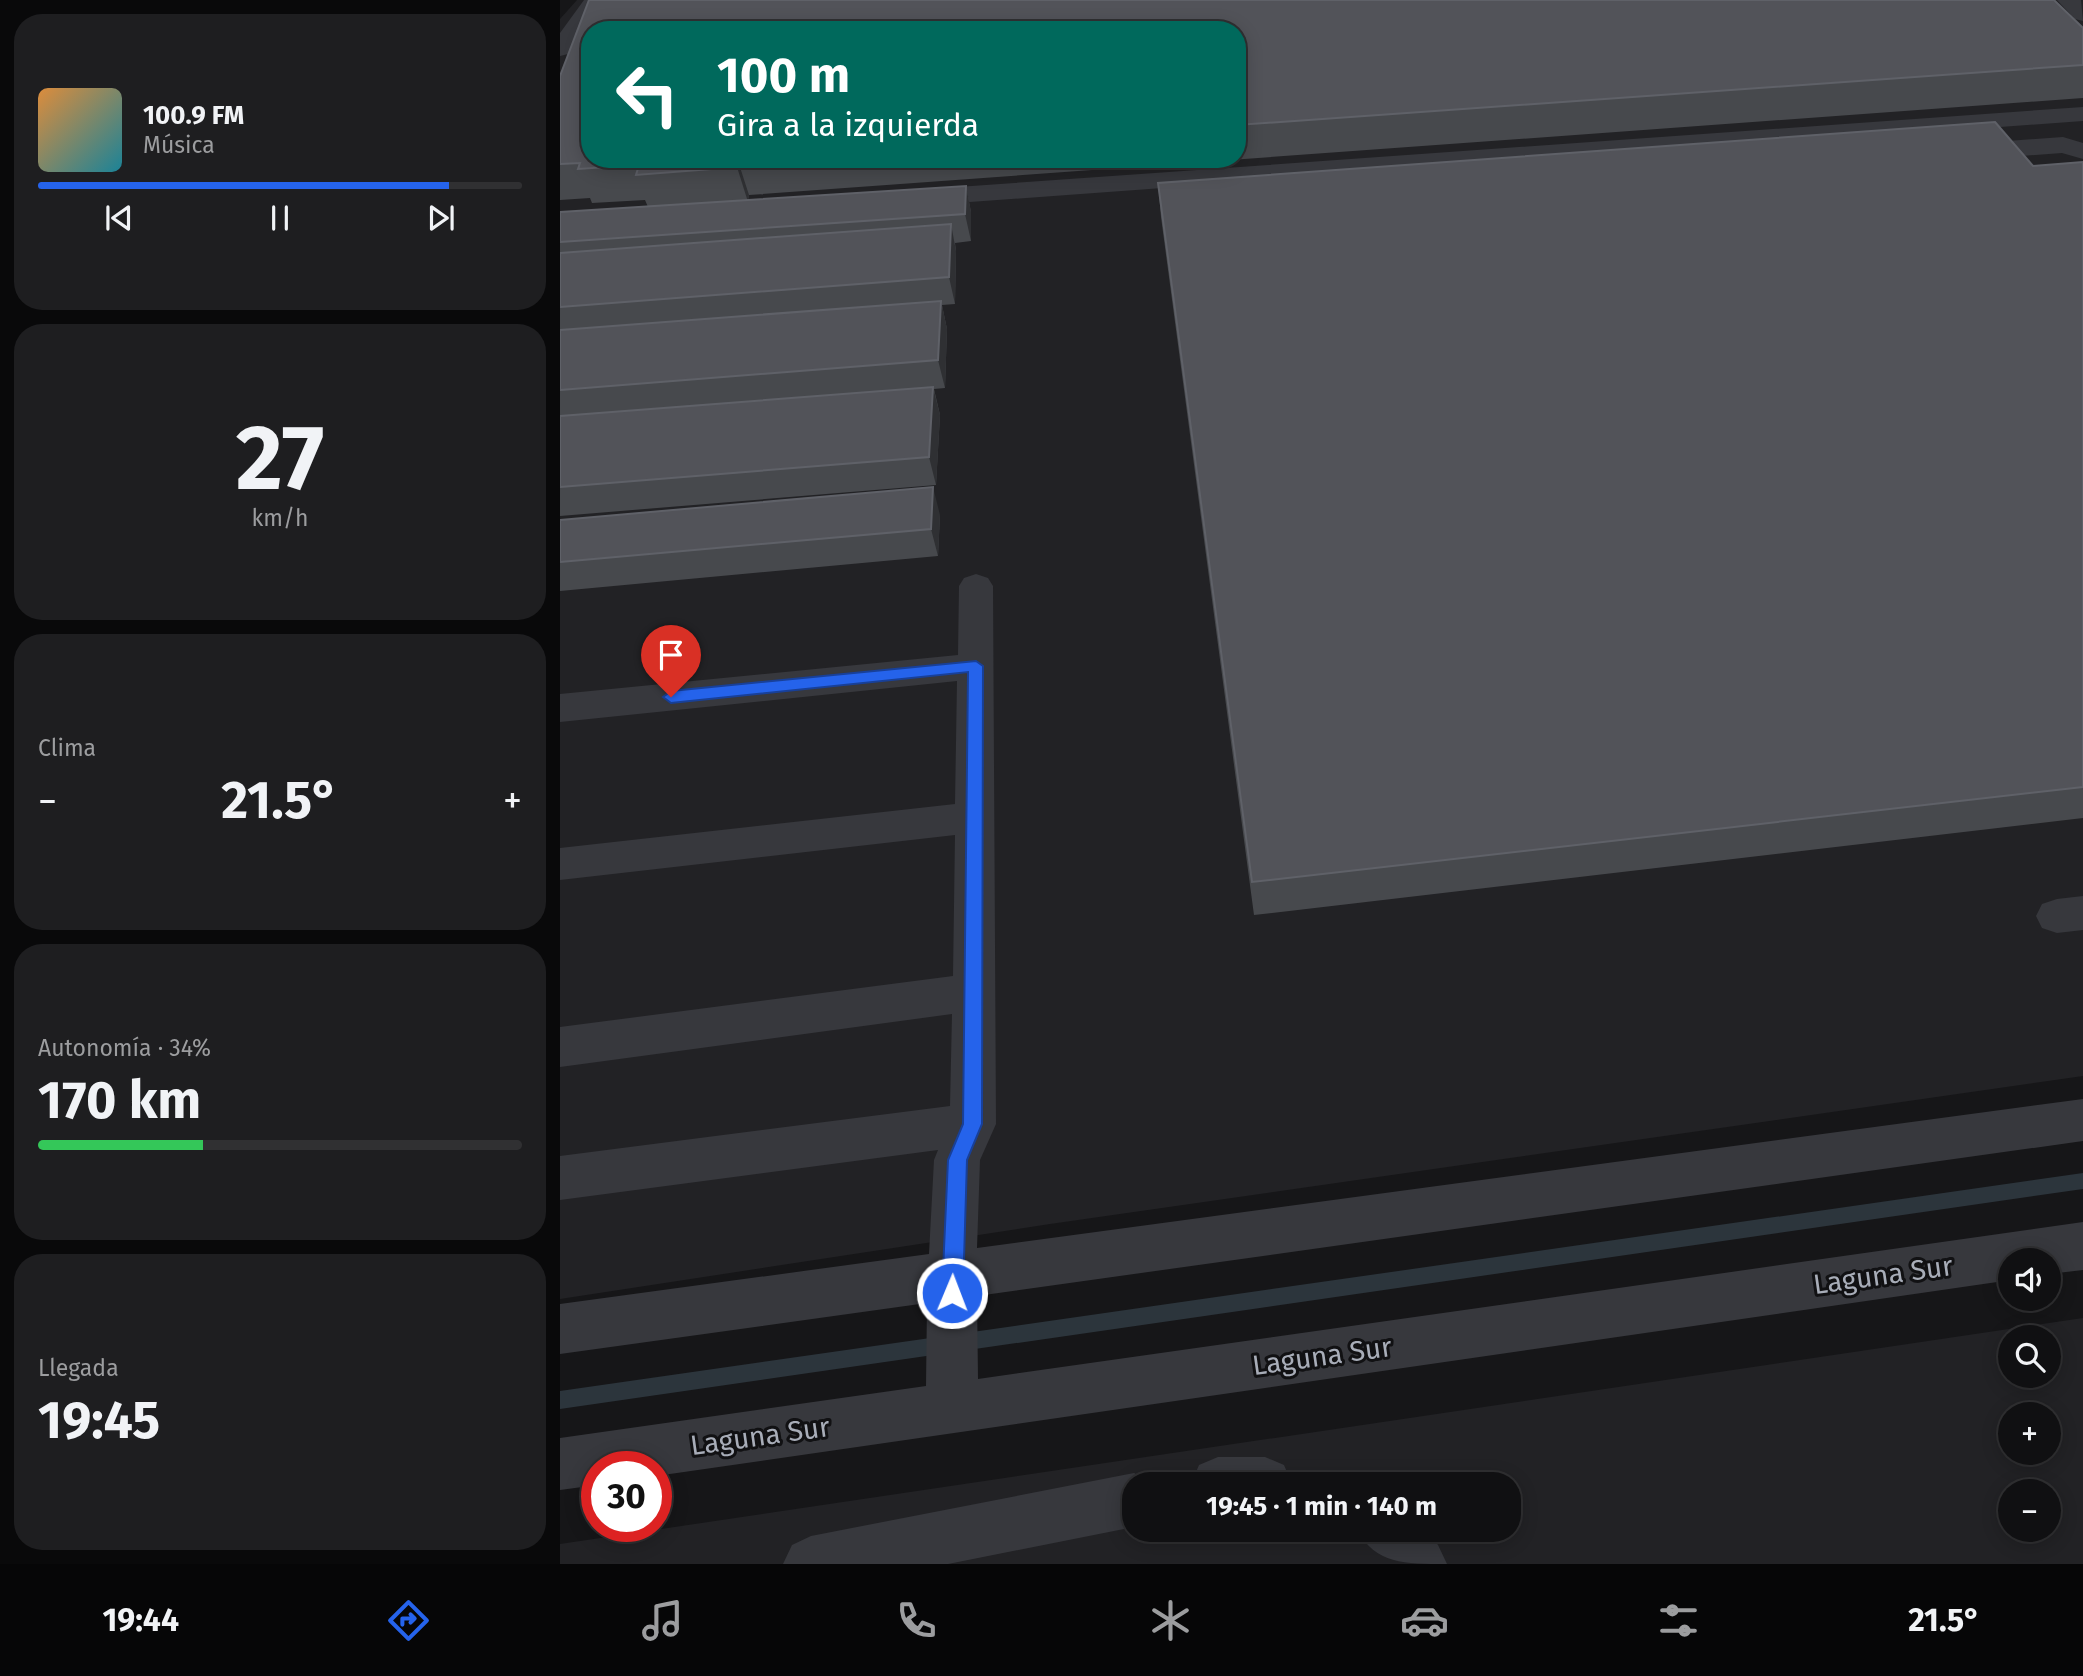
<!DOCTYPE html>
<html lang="es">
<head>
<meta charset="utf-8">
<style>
	body { margin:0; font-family:"Fira Sans",sans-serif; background:#1e1e20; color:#f1f3f6; height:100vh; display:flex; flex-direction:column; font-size:26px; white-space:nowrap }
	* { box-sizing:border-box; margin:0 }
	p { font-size:23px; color:#9c9d9f }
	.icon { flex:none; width:38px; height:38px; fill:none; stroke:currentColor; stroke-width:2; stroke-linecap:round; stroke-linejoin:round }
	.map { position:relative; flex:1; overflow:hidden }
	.panel { display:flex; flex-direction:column; gap:14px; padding:14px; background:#09090a; width:560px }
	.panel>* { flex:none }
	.top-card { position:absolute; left:21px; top:21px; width:665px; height:147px; border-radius:28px; box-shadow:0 4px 18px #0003,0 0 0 2px #303032; background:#00695c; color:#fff; overflow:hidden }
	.buttons { position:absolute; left:1438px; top:1248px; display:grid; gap:14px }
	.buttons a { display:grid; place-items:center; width:63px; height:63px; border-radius:50%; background:#101012; box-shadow:0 4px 18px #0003,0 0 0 2px #303032; font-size:35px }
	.speed { position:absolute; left:21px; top:1451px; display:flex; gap:14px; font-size:35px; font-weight:700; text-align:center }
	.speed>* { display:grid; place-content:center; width:91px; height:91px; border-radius:50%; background:#101012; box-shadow:0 4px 18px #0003,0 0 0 2px #303032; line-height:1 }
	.speed .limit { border:10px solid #d22; background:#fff; color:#111 }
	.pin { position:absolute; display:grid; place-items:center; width:60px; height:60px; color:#fff; margin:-72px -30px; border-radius:50% 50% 50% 0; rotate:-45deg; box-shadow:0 0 7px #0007 }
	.pin .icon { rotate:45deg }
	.me { position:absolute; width:77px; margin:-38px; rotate:1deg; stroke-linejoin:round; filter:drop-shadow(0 0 5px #0008) }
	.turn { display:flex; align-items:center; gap:24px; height:147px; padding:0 21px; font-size:32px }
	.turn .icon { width:91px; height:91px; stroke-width:2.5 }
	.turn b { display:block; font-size:49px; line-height:60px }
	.big { font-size:52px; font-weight:700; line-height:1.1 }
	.panel .tile { flex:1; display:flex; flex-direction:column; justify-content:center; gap:10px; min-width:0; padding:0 24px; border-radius:28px; background:#1e1e20 }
	.panel .dial { align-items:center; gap:0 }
	.dial b { font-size:91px; line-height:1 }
	.song { display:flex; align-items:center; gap:21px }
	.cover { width:84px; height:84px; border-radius:10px; background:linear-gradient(135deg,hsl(30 70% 55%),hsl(190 70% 35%)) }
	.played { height:7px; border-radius:4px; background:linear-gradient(90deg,#2563eb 85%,#303032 85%) }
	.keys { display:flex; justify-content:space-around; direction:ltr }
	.heat { display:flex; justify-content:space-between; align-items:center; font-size:38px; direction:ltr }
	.charge { height:10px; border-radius:5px; background:linear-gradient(90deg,#34c759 34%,#303032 0) }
	.trip { position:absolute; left:562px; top:1472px; width:399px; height:70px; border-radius:28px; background:#101012; box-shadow:0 4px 18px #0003,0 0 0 2px #303032; font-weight:700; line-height:70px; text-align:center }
	.menu { display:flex; height:112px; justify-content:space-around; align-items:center; background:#060607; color:#9c9d9f }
	.menu .icon { width:49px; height:49px }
	.menu .active { color:#2563eb }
	.menu b { font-size:32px; color:#f1f3f6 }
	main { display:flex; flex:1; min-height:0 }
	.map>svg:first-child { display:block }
</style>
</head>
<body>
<main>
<section class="panel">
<div class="tile">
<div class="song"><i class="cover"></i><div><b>100.9 FM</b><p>Música</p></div></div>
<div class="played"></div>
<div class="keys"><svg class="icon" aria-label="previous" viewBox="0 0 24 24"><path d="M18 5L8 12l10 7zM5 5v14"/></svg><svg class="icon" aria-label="pause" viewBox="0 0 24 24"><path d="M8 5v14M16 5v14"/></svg><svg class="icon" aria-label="next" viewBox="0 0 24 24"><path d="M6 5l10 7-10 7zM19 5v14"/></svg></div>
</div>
<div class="tile dial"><b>27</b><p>km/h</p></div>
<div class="tile"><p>Clima</p>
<div class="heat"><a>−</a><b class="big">21.5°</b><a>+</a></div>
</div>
<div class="tile"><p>Autonomía · 34%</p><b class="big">170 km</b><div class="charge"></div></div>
<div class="tile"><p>Llegada</p><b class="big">19:45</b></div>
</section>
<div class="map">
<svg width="1523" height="1564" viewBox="0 0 1523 1564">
	<rect width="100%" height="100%" fill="#161618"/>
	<!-- built -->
	<path fill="#222225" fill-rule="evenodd" d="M17,0h1506v1076l-1033,148 -490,75v-1280zM30,30h647v129h-647z
		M1523,1318v246h-1523v-20zM1451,1337h38v39h-38zM1451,1414h38v38h-38zM574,1484h374v46h-374zM1451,1491h38v39h-38z"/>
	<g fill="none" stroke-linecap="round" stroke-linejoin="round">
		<!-- stream -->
		<path fill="#2c353c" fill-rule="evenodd" d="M1523,1173v16l-1523,220v-18z"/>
		<!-- minor -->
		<path fill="#37383d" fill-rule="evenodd" d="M24,0h22l-38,54 -8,2v-23z
			M1497,0h24l2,21 -8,-2z
			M1523,107v14l-1168,85 -9,-2 -4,-6 4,-6 9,-2z
			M1503,137l20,6v16l-21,-6 -95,7 -9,-3 -4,-5 4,-5 9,-3z
			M416,574l12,4 5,8 3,538 -16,36 -3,88 1106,-149v42l-1106,155 1,83 1105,-157v48l-34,4v-14h-38v20l-1355,196v-10h-59v19l-37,5v-52l366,-52 1,-83 -367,51v-50l369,-50 5,-94 4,-10 -378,50v-44l390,-50 2,-92 -392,53v-40l393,-51 2,-141 -395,45v-32l395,-44 2,-123 -397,41v-28l398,-39 1,-69 5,-8z
			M1523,896v34l-26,3 -15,-5 -6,-12 6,-12 15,-5z
			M658,1457h47l19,8 8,19h-101l8,-19z
			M574,1473l20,11h-20v43l-186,37h-165l9,-19 19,-9z
			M797,1530h69l12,15 9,19c-43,0 -71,0 -90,-34z"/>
	</g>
	<!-- wall -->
	<path fill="#47494d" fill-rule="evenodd" d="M29,0h1465l29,28v70l-1334,97 -1,5 218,-14 5,26v29l-16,2 1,8 -1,53 -13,1 5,24 -2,59 -11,1 6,26 -4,70 -376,31v-304l88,-5 -3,-7 -53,3 -2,-5 -30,2v-124zM30,30h647v129h-647z
		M1523,162v656l-829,97 -93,-698 -3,-34 875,-17z
		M380,515l-2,41 -378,35v-71z"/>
	<!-- shaded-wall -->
	<path fill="#2f3033" d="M178,161l11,34 -1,7 -11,-35z
		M406,186l5,26v29l-6,-27z
		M391,224l5,27 -1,53 -6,-27z
		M381,301l6,28 -2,59 -7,-28z
		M373,387l7,28 -4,70 -7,-28z
		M373,487l7,28 -2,41 -7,-27z"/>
	<!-- building -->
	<path fill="#525359" stroke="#5f6168" stroke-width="2" d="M29,0h1465l29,28v37l-846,60v-95h-647v129h169l-21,2 -1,6 -101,8 3,-10 -61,4 2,-6 -20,1v-88z
		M1435,122l38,44 50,-4v625l-831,95 -94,-699z
		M406,186l-1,28 -405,28v-30z
		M391,224l-2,53 -389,30v-54z
		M381,301l-3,59 -378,30v-60z
		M373,387l-4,70 -369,30v-71z
		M373,487l-2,42 -371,33v-42z"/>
	<!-- route -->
	<path fill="#2563eb" stroke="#184099" stroke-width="2" d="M416,661l7,5 -1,458 -15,36 -4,133 -3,7 -8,3 -7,-3 -3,-7 6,-133 15,-36 5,-452 -297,31 -8,-6 8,-6z"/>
	<g text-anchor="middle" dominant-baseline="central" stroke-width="6" stroke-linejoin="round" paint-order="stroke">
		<!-- near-street labels -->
		<g font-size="28" fill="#a8adb8" stroke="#111113">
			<text transform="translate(1323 1275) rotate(-8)">Laguna Sur</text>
			<text transform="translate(762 1356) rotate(-8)">Laguna Sur</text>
			<text transform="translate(200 1436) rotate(-8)">Laguna Sur</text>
		</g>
	</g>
</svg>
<div class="buttons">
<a><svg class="icon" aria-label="sound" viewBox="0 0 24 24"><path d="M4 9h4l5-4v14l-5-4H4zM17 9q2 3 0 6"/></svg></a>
<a><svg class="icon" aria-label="search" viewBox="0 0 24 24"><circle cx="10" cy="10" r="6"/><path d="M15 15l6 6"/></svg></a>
<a>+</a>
<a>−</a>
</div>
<div class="speed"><div class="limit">30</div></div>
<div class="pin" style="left:111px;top:697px;background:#d93025"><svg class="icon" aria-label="arrive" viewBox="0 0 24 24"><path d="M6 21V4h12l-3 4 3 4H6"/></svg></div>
<svg class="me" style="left:392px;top:1293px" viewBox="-20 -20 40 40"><circle r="17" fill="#2563eb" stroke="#fff" stroke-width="3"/><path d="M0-11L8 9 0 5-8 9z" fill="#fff"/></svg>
<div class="trip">19:45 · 1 min · 140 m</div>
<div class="top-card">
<div class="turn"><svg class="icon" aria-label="left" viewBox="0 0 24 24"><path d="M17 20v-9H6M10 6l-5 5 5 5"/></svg><div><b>100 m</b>Gira a la izquierda</div></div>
</div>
</div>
</main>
<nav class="menu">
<b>19:44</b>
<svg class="icon active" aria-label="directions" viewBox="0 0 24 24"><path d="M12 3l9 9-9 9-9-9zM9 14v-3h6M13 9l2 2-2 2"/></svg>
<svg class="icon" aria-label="music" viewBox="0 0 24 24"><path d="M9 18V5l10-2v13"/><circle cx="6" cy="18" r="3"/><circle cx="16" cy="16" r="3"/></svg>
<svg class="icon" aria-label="phone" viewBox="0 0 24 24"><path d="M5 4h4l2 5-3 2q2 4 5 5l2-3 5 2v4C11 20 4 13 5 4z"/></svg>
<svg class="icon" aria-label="climate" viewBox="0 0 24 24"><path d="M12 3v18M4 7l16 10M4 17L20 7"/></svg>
<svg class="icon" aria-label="car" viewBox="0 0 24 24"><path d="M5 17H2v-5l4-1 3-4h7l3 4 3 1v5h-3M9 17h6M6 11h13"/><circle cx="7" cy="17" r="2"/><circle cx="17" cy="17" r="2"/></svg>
<svg class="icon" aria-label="filters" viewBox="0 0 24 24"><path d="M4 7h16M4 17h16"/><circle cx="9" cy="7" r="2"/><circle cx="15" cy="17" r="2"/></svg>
<b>21.5°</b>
</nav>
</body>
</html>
